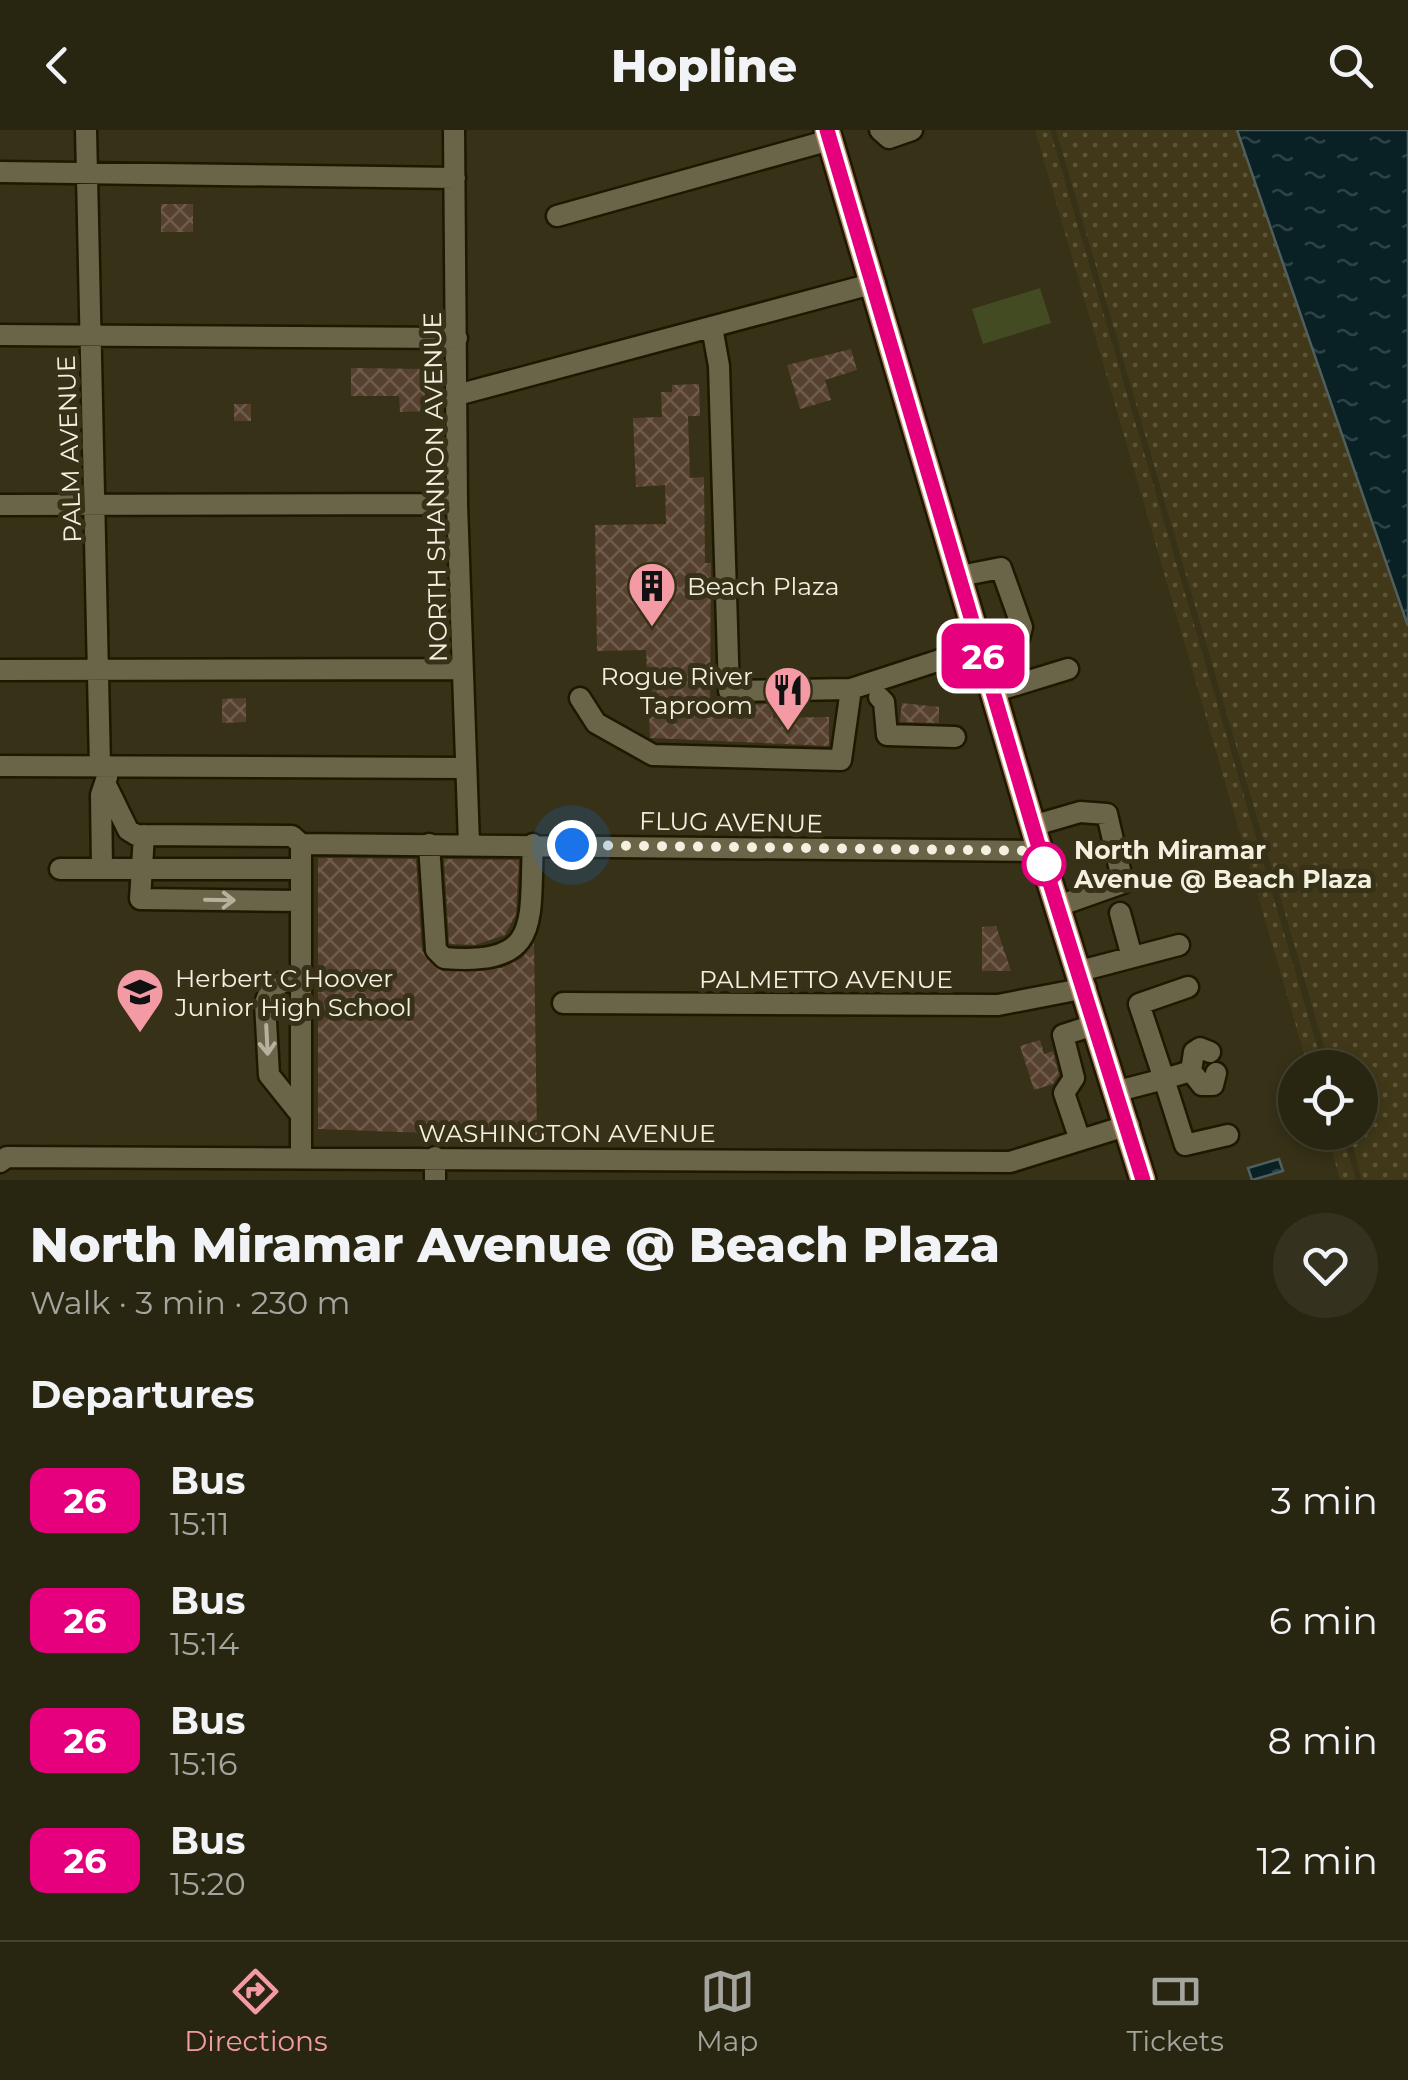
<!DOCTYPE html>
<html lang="en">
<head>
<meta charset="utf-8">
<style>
  body { margin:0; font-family:Montserrat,sans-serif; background:#34311f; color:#f1f3f6; height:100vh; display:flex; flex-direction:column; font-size:38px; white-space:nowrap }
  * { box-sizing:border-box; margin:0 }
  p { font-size:32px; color:#a5a59f }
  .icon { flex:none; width:55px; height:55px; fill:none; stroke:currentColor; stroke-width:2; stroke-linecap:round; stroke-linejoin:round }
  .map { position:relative; height:1050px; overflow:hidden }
  .side { display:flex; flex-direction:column; background:#282511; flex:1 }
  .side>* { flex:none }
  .badge { padding:0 20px; border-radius:15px; font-size:35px; line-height:65px }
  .fabs { position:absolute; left:1278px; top:920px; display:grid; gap:20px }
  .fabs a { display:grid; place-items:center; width:100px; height:100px; border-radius:50%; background:#282511; box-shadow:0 5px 15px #0003,0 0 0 2px #444231; font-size:50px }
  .you { position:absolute; width:50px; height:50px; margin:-25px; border:8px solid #fff; border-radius:50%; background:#1a73e8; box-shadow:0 0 0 15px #1a73e833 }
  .map>.badge { position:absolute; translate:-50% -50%; box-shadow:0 0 0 5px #fff }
  h2 { padding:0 30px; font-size:38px; line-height:90px }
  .round { display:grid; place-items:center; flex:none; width:105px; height:105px; border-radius:52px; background:#34311f }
  .overview { display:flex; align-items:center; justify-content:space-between; height:170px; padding:0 30px }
  h1 { font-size:48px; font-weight:800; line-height:75px }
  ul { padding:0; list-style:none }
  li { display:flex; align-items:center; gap:30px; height:120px; padding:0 30px }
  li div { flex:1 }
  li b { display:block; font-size:38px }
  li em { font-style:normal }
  li .badge { min-width:110px; font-weight:700; text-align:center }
  header { display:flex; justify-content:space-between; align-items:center; height:130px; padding:0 30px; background:#282511; font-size:45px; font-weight:800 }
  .menu { display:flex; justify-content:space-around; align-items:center; height:140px; border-top:2px solid #444231; background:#282511; font-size:28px; color:#a5a59f }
  .menu a { display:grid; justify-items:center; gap:5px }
  .menu .active { color:#f49aa5 }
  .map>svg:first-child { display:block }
</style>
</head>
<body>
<header><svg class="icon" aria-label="back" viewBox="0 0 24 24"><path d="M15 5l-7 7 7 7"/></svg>Hopline<svg class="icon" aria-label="search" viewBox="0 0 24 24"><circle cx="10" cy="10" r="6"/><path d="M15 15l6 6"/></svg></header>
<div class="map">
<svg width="1408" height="1050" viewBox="0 0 1408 1050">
  <defs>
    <pattern id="sand-dots" width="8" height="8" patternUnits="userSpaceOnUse" patternTransform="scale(2.5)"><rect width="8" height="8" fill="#403818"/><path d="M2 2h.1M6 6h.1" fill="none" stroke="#5c5539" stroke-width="1.8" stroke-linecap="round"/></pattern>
    <pattern id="water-ripples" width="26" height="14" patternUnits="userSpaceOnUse" patternTransform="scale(2.5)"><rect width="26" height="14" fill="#092125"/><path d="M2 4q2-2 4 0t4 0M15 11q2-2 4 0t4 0" fill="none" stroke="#2d4244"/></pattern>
    <pattern id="building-cross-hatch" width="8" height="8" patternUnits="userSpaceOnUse" patternTransform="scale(2.5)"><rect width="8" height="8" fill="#56402e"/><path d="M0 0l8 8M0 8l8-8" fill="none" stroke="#6f5c4c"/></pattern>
  </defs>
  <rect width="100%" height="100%" fill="#363117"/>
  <!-- sand -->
  <path fill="url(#sand-dots)" d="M 1035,0 L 1050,0 L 1323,937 L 1308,937 Z
    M 1056,0 L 1237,0 L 1408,496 L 1408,1050 L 1362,1050 L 1349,1003 L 1360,1002 L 1360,938 L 1330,937 Z
    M 1327,1003 L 1342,1003 L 1356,1050 L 1340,1050 Z"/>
  <!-- pitch -->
  <path fill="#434b22" d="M 1040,158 L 1051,193 L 983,214 L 972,179 Z"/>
  <!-- water -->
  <path fill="url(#water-ripples)" stroke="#4f5f5d" stroke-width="2.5" d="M 1237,0 L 1408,0 L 1408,496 Z
    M 1279,1029 L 1283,1041 L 1252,1050 L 1248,1038 Z"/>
  <!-- building -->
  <path fill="url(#building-cross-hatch)" d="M 161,74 L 193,74 L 193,102 L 161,102 Z
    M 851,219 L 857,240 L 825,250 L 831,270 L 800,279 L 787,235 Z
    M 351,238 L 423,239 L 426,281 L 400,282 L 399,266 L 351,266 Z
    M 699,254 L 700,286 L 688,286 L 690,348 L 704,347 L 705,433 L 711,433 L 710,575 L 774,574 L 773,588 L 829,587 L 829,616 L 650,608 L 646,520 L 597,521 L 595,395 L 666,394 L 665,355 L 636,357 L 633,288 L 662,287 L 661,262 L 672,262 L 672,255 Z
    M 234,274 L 251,274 L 251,291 L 234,291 Z
    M 246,568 L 246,592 L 222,593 L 222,569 Z
    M 902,573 L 939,577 L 939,593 L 900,592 Z
    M 318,728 L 416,729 L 422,821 L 442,841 L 502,838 L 522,828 L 534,813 L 537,1007 L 318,999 Z
    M 444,729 L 519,730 L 516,784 L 505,805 L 475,815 L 449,814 Z
    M 996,796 L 1011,841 L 982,841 L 982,797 Z
    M 1040,910 L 1044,924 L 1053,921 L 1059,945 L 1053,954 L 1034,960 L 1020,916 Z"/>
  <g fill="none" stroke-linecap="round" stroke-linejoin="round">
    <!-- minor casing -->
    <g stroke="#1e1801" stroke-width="25">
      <path id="minor" d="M 86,0 L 100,636
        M 454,0 L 457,374 L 469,714
        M 880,0 L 889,8 L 912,0
        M 0,42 L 455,48
        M 557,86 L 830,10
        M 712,197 L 719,236 L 729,561 L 851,559 L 980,517
        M 0,205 L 457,208
        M 457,265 L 875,153
        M 0,375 L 457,374
        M 960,446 L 1001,438 L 1022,497 L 1019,508 L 982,520
        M 0,540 L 462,539
        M 993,562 L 1068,539
        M 879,567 L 884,572 L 887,605 L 955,607
        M 580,568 L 596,593 L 653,625 L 841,630 L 851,559
        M 0,636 L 466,638
        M 107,657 L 128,700 L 136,705 L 292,706 L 301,714
        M 1032,696 L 1080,682 L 1107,684 L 1123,753 L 1058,776
        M 144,705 L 140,769 L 301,771
        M 301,714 L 1040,721
        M 429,714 L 436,820 L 444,828 C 543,836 529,792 533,714
        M 102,738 L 101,665 L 107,647
        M 60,739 L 301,739
        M 1120,783 L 1132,827
        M 1080,841 L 1179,815
        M 563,873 L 998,875 L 1086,858
        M 1191,941 L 1194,922 L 1200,918 L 1210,922
        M 1216,943 L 1213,955 L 1202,955 L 1191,941 L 1164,949 L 1185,1015 L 1228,1005
        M 1118,961 L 1164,949 L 1139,874 L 1188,857
        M 301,985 L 269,945 L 265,873 L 271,858 L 301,844
        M 1080,1010 L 1064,963 L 1074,948 L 1063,905 L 1097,894
        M 301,1026 L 301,714
        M 435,1027 L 435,1050
        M 0,1032 L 7,1027 L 1010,1032 L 1129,995"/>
    </g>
    <!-- major casing -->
    <g stroke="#1e1801" stroke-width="30">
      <path id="major" d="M 827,0 L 1040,721 L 1143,1050"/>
    </g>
    <!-- minor -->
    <use href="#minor" stroke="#6a6448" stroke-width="20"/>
    <!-- major -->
    <use href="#major" stroke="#ba8a6a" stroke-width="25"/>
  </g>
  <!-- one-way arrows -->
  <defs><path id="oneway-shaft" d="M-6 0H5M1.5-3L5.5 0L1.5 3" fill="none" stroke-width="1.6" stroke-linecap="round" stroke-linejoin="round" transform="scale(2.5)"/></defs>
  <g stroke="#b5b19c">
    <use href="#oneway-shaft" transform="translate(220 770) rotate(1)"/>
    <use href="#oneway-shaft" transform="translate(267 910) rotate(87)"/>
  </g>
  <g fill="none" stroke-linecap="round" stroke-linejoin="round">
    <!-- line casing -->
    <g stroke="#fff" stroke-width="22">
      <path id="line" d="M 827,0 L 1040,721 L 1143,1050"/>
    </g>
    <!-- line -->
    <use href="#line" stroke="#e6007e" stroke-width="15"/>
    <!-- walk -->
    <path stroke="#f3f0e0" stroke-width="10" stroke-dasharray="0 18" d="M 572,715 L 1040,721 L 1044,734"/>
  </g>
  <!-- icons -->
  <defs>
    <g id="building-pin" transform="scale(2.5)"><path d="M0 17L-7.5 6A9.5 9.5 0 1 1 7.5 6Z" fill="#f49aa5" stroke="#363117"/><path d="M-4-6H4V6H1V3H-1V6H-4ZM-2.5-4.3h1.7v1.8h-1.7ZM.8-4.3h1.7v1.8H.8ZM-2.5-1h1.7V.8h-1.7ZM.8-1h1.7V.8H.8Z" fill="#111"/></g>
    <g id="restaurant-pin" transform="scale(2.5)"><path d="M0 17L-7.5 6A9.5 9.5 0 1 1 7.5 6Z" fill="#f49aa5" stroke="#363117"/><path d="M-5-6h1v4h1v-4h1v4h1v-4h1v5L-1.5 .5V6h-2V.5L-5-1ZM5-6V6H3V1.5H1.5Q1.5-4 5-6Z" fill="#111"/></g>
    <g id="school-pin" transform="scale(2.5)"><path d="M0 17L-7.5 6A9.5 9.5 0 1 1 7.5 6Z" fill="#f49aa5" stroke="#363117"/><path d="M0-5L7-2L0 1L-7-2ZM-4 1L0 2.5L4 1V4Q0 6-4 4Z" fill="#111"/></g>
  </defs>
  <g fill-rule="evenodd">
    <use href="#building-pin" x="652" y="456"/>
    <use href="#restaurant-pin" x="788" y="560"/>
    <use href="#school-pin" x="140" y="862"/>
  </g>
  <!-- markers -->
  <circle fill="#fff" stroke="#e6007e" stroke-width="5" cx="1044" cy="734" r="20"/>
  <g text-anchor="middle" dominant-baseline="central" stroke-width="10" stroke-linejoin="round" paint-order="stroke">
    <!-- street labels -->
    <g font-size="25" fill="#f3f0e0" stroke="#363117">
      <text transform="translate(69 319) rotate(-92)">PALM AVENUE</text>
      <text transform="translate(435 357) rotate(-91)">NORTH SHANNON AVENUE</text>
      <text transform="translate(731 692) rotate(1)">FLUG AVENUE</text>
      <text x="826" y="849">PALMETTO AVENUE</text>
      <text x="567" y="1003">WASHINGTON AVENUE</text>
    </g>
    <!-- poi labels -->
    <g font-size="25" fill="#f3f0e0" stroke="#363117" text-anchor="start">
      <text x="687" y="456">Beach Plaza</text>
      <text x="753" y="546" text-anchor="end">Rogue River<tspan x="753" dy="29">Taproom</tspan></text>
      <text x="175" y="848">Herbert C Hoover<tspan x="175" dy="29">Junior High School</tspan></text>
    </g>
    <!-- stop labels -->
    <g font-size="25" font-weight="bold" fill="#f3f0e0" stroke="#363117" text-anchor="start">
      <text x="1074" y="720">North Miramar<tspan x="1074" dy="29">Avenue @ Beach Plaza</tspan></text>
    </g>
  </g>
</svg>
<div class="fabs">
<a><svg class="icon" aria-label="locate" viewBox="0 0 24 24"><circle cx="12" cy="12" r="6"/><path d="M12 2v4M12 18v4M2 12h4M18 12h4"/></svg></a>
</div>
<div class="you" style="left:572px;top:715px"></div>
<b class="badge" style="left:983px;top:526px;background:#e6007e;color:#fff">26</b>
</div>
<section class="side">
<div class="overview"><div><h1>North Miramar Avenue @ Beach Plaza</h1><p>Walk · 3 min · 230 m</p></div><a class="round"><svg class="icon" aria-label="heart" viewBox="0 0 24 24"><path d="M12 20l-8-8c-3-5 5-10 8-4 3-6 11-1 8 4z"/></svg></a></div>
<h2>Departures</h2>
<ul>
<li><span class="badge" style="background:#e6007e;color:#fff">26</span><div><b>Bus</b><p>15:11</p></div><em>3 min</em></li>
<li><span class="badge" style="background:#e6007e;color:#fff">26</span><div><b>Bus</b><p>15:14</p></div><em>6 min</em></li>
<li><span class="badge" style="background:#e6007e;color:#fff">26</span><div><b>Bus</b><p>15:16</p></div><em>8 min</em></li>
<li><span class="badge" style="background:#e6007e;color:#fff">26</span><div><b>Bus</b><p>15:20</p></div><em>12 min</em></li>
</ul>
</section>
<nav class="menu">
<a class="active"><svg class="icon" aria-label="directions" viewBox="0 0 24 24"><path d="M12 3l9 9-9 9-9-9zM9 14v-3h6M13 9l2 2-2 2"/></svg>Directions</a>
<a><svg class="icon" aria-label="map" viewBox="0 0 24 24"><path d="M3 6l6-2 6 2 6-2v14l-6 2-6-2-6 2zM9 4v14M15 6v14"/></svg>Map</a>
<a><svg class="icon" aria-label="tickets" viewBox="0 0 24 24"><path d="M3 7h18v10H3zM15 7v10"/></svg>Tickets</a>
</nav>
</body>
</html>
